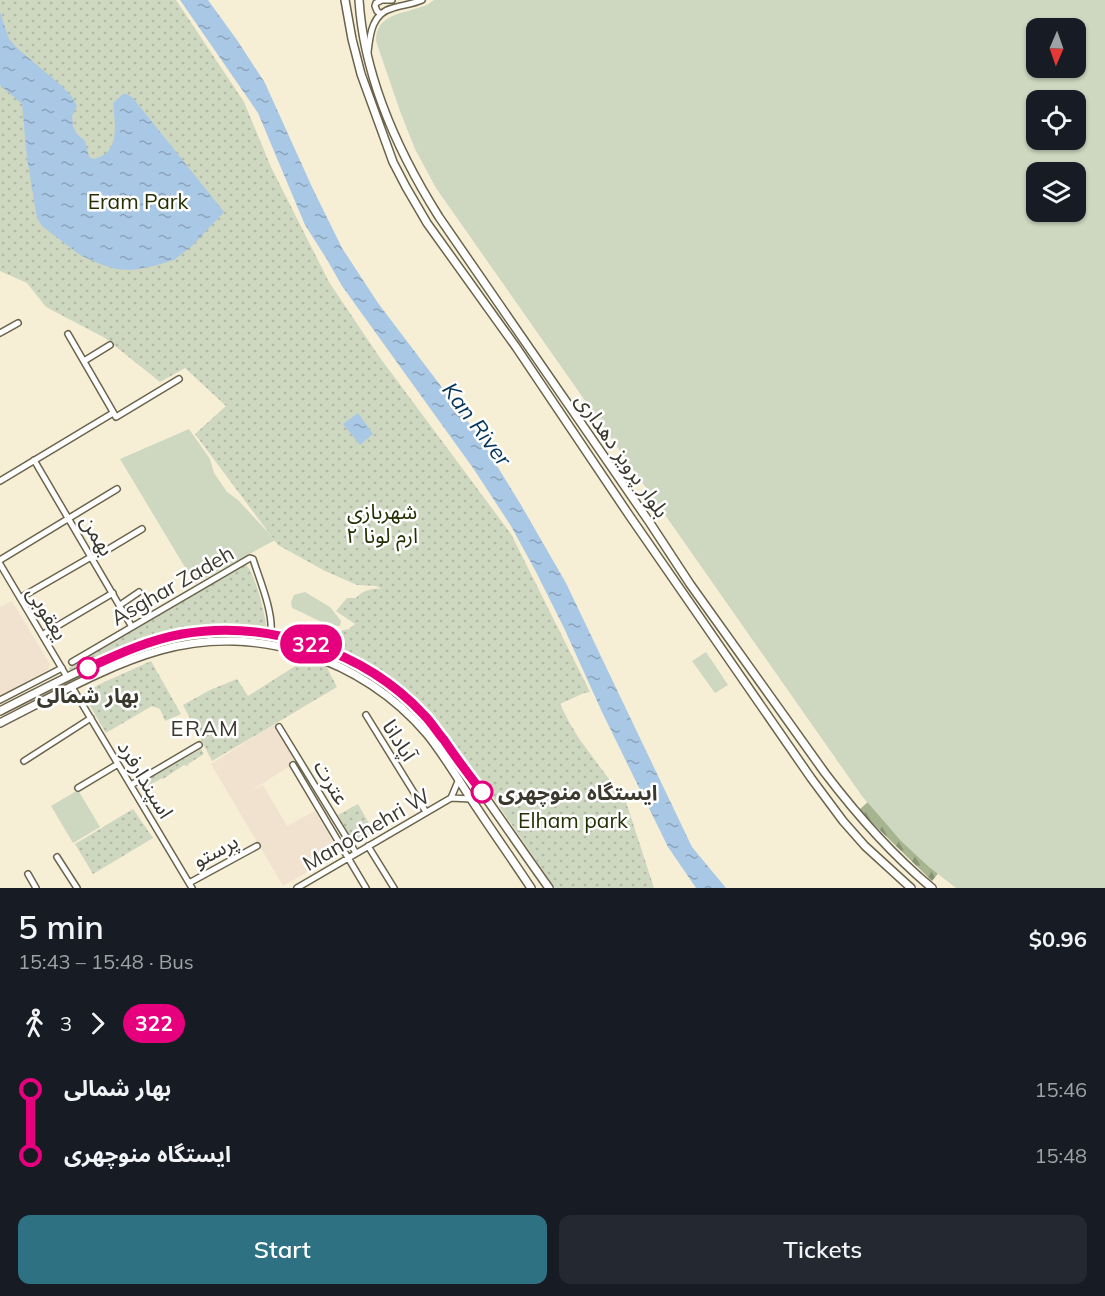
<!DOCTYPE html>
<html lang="en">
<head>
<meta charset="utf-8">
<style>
  body { margin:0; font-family:Mulish,"Noto Sans Arabic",sans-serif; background:#242831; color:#f1f3f6; height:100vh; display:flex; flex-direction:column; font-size:22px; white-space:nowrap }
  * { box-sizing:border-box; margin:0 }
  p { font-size:20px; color:#9ea1a6 }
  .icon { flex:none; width:33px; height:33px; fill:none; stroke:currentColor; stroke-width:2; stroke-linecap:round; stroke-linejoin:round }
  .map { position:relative; height:888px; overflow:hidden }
  .details { display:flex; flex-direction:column; background:#171b24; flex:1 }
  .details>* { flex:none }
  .badge { padding:0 12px; border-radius:20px; font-size:21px; line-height:39px }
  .needle { width:39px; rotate:182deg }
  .tools { position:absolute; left:1026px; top:18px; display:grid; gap:12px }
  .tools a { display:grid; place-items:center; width:60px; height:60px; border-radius:12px; background:#171b24; box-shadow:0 2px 4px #0004; font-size:30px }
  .map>.badge { position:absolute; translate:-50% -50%; box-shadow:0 0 0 3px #fff }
  .legs { display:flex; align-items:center; gap:9px; height:66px; padding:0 18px; font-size:20px }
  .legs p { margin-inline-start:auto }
  .head { display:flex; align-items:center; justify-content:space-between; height:102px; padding:0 18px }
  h1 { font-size:33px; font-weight:600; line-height:45px }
  .action { display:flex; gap:12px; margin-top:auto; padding:12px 18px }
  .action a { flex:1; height:69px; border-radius:12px; background:#2e7183; color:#fff; font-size:24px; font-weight:600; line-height:69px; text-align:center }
  .action a+a { background:#242831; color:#f1f3f6 }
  ul { padding:0 18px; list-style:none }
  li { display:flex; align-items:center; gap:21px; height:66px; font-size:22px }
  li i { display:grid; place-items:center; width:9px; height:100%; margin:0 8px; background:currentColor }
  li i::after { content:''; width:15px; height:15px; margin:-8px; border:4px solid; border-radius:50%; background:#171b24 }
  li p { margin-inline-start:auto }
  li:first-child i { background:linear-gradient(#0000 50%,currentColor 0) }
  li:last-child i { background:linear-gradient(currentColor 50%,#0000 0) }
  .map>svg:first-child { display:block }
</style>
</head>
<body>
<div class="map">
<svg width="1105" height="888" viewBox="0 0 1105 888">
  <defs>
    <pattern id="forest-firs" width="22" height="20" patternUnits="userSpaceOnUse" patternTransform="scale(1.5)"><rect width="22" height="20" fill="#a6b48f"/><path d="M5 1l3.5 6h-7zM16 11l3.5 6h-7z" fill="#889375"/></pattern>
    <pattern id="park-dots" width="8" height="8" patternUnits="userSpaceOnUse" patternTransform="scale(1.5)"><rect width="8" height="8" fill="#ced7c0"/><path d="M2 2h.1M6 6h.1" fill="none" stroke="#b2b9a5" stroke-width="1.8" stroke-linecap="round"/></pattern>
    <pattern id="water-ripples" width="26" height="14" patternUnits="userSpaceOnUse" patternTransform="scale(1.5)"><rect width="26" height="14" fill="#a9c8e5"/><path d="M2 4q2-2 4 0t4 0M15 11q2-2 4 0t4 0" fill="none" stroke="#8ba3ba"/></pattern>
  </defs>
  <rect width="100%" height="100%" fill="#f6efd5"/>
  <!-- education -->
  <path fill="#f1e2cf" d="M 12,601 L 50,664 L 48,670 L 0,695 L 0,607 Z
    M 274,724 L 296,762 L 251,791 L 263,785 L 287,826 L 315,811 L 338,851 L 337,855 L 283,886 L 211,764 Z"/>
  <!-- forest -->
  <path fill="url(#forest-firs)" d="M 881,790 L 974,829 L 932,881 L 859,810 Z"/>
  <!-- park -->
  <path fill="url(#park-dots)" d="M 0,0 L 176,0 L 244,102 L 271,167 L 329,282 L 378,355 L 511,534 L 590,692 L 584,693 L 560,704 L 569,722 L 580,740 L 626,802 L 654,888 L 555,888 L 490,793 L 432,713 L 400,687 L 367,664 L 323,643 L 343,630 L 349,629 L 355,624 L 336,611 L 347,598 L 356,598 C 362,591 373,587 382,589 L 376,586 L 357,585 L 325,571 L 278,545 L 195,434 L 226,406 L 185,368 L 160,382 L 105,338 L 46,307 L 27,283 L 0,271 Z
    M 245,564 C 255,571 265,615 267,629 C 250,628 233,626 216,626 C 164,628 118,651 71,671 L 69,668 Z
    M 308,658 L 325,664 L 337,687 L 212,761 L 183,705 L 210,690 L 237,679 L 248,696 Z
    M 151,661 L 181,714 L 165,721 L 160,709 L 152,706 L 106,733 L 83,694 L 100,684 Z
    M 201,749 L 204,754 L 188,764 L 188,766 L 184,765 L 163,779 L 162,778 L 141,790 L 139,786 L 140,784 Z
    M 358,804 L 375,834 L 355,845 L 338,815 Z
    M 133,809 L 153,838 L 93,874 L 75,844 Z"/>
  <!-- pitch -->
  <path fill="#ced7c0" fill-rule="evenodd" d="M 434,0 L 1105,0 L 1105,888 L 956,888 L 929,867 L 901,841 L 862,796 L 436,188 L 415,149 L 400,111 L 376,41 C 376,14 402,14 421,7 C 426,6 430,3 434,0 ZM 1036,28 L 1076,28 L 1076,68 L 1036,68 ZM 1036,100 L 1076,100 L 1076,140 L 1036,140 ZM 1036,172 L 1076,172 L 1076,212 L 1036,212 Z
    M 189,429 L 210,459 L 214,473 L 227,492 L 238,500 L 275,540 L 195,584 L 120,459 Z
    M 305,592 L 330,607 L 341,621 L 340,626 C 324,626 307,614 292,608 L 291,602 L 294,595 Z
    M 706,652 L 728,685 L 715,693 L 692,661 Z
    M 78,790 L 100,827 L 73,843 L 51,806 Z"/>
  <!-- water -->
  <path fill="url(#water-ripples)" d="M 180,0 L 208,0 L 237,40 L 265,83 L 312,187 L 342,248 L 378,303 L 478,435 L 521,505 L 566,583 L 692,847 L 726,888 L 696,888 L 668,847 L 602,712 L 564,628 L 536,572 L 511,526 L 473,468 L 342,286 L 326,258 L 305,225 L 258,113 Z
    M 0,12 L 9,39 L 18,49 L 62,86 L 72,97 L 77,106 L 72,116 L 73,126 L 77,134 L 85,141 L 89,157 L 93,159 C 121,154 115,123 113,103 L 123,94 L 127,94 L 133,98 L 224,212 L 193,245 L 174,260 L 154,266 L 132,270 L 116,269 L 100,264 L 80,255 L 42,226 L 37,218 L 27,158 L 22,104 L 0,85 Z
    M 358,413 L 373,434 L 360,445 L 343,424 Z"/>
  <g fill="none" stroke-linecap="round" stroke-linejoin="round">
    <!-- minor casing -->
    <g stroke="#6b644d" stroke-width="8">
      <path id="minor" d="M 382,0 L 392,0
        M 381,14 L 377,11 L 375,6 L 376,3 L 382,0
        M 368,52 C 370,34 372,13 393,8 C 403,5 413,4 422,0
        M 0,333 L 18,323
        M 68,334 L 116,417 L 179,379
        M 84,361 L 110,345
        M 34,460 L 132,627
        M 0,481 L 113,413
        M 92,559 L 142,529
        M 0,560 L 117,489
        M 0,564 L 67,677
        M 20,598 L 91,557
        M 120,605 L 139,592
        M 42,635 L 113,593
        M 72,662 L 250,558 L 253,559 C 260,581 273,611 271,633
        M 72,687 L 192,888
        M 0,700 L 62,668
        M 366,715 L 426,812
        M 279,727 L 356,853
        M 24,761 L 91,718
        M 293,765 L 366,888
        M 131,785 L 199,745
        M 78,788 L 118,764
        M 451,798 L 459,779
        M 451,798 L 471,799
        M 368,846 L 394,888
        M 57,857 L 77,888
        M 28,874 L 36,888
        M 189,883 L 257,846
        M 297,888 L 451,798"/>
    </g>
    <!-- major casing -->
    <g stroke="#6b644d" stroke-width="10">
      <path id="major" d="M 345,0 L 352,39 L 361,74 L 393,162 L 406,187 L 427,223 L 516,347 L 629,515 L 811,778 L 843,821 L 865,846 L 911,888
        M 359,0 C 364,78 398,152 439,217 L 650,523 L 690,584 L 825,773 C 857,815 890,853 932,888
        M 0,711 C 86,668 174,615 274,634 C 293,638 312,645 330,652 C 366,667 398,687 424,715 C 436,728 446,744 457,758 C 489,801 518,845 549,888
        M 0,723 C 50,698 107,665 161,650 C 256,623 363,658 427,734 C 444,755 458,779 473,802 C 492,831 512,859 531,888"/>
    </g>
    <!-- minor -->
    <use href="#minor" stroke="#fff" stroke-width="5"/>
    <!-- major -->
    <use href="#major" stroke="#fff" stroke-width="7"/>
  </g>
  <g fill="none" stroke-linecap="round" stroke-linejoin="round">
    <!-- line-1 casing -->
    <g stroke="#fff" stroke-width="14">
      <path id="line-1" d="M 88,668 C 118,654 149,640 182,634 C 268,619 365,651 424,715 C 432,723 437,732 444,740 C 456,758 469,775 482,792"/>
    </g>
    <!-- line-1 -->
    <use href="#line-1" stroke="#e6007e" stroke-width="9"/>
  </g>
  <!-- markers -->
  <g fill="#fff" stroke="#e6007e" stroke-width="3">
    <circle cx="88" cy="668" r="10"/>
    <circle cx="482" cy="792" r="10"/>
  </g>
  <g text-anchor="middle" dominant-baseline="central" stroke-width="5" stroke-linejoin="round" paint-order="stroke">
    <!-- park labels -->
    <g font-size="21" fill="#243003" stroke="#fff">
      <text x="138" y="201">Eram Park</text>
      <text x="382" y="511">شهربازی<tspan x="382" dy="24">ارم لونا ۲</tspan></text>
      <text x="573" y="820">Elham park</text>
    </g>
    <!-- street labels -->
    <g font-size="21" fill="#3b382e" stroke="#fff">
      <text transform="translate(623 455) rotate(55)">بلوار پرویز دهداری</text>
      <text transform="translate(98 535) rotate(59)">بهمن</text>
      <text transform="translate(172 585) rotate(-30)">Asghar Zadeh</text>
      <text transform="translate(48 613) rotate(59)">یعقوبی</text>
      <text transform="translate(400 740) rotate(58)">آپادانا</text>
      <text transform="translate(146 779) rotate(59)">اسپندارفرد</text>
      <text transform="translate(332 782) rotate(59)">عترت</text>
      <text transform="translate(366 829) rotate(-30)">Manochehri W</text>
      <text transform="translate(215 850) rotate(-28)">پرستو</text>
    </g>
    <!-- stop labels -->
    <g font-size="21" font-weight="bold" fill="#3b382e" stroke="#fff">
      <text x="88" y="695">بهار شمالی</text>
      <text x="498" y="792" text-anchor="start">ایستگاه منوچهری</text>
    </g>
    <!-- water labels -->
    <g font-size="22" font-style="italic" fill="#02345a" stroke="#fff">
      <text transform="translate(477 424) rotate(53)">Kan River</text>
    </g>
    <!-- neighbourhood labels -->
    <g font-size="22" letter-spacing="1.5" fill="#3b382e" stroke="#fff">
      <text x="205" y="728">ERAM</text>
    </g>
  </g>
</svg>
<div class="tools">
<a><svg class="needle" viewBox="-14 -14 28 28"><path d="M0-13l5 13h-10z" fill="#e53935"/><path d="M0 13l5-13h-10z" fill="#9ea1a6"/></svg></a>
<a><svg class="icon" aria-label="locate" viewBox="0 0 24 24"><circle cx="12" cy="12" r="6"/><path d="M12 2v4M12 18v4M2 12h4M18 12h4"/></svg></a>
<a><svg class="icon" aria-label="layers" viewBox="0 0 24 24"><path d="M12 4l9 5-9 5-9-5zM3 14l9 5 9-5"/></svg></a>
</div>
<b class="badge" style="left:311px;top:644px;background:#e6007e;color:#fff">322</b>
</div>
<section class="details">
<div class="head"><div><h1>5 min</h1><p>15:43 – 15:48 · Bus</p></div><b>$0.96</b></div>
<div class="legs"><svg class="icon" aria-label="walk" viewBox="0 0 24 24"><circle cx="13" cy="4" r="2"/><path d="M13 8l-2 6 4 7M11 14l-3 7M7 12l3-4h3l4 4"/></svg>3<svg class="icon" aria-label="forward" viewBox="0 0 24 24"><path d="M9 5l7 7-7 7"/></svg><b class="badge" style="background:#e6007e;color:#fff">322</b></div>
<ul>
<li><i style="color:#e6007e"></i><b>بهار شمالی</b><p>15:46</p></li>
<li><i style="color:#e6007e"></i><b>ایستگاه منوچهری</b><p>15:48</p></li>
</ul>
<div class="action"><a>Start</a><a>Tickets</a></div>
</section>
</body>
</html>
